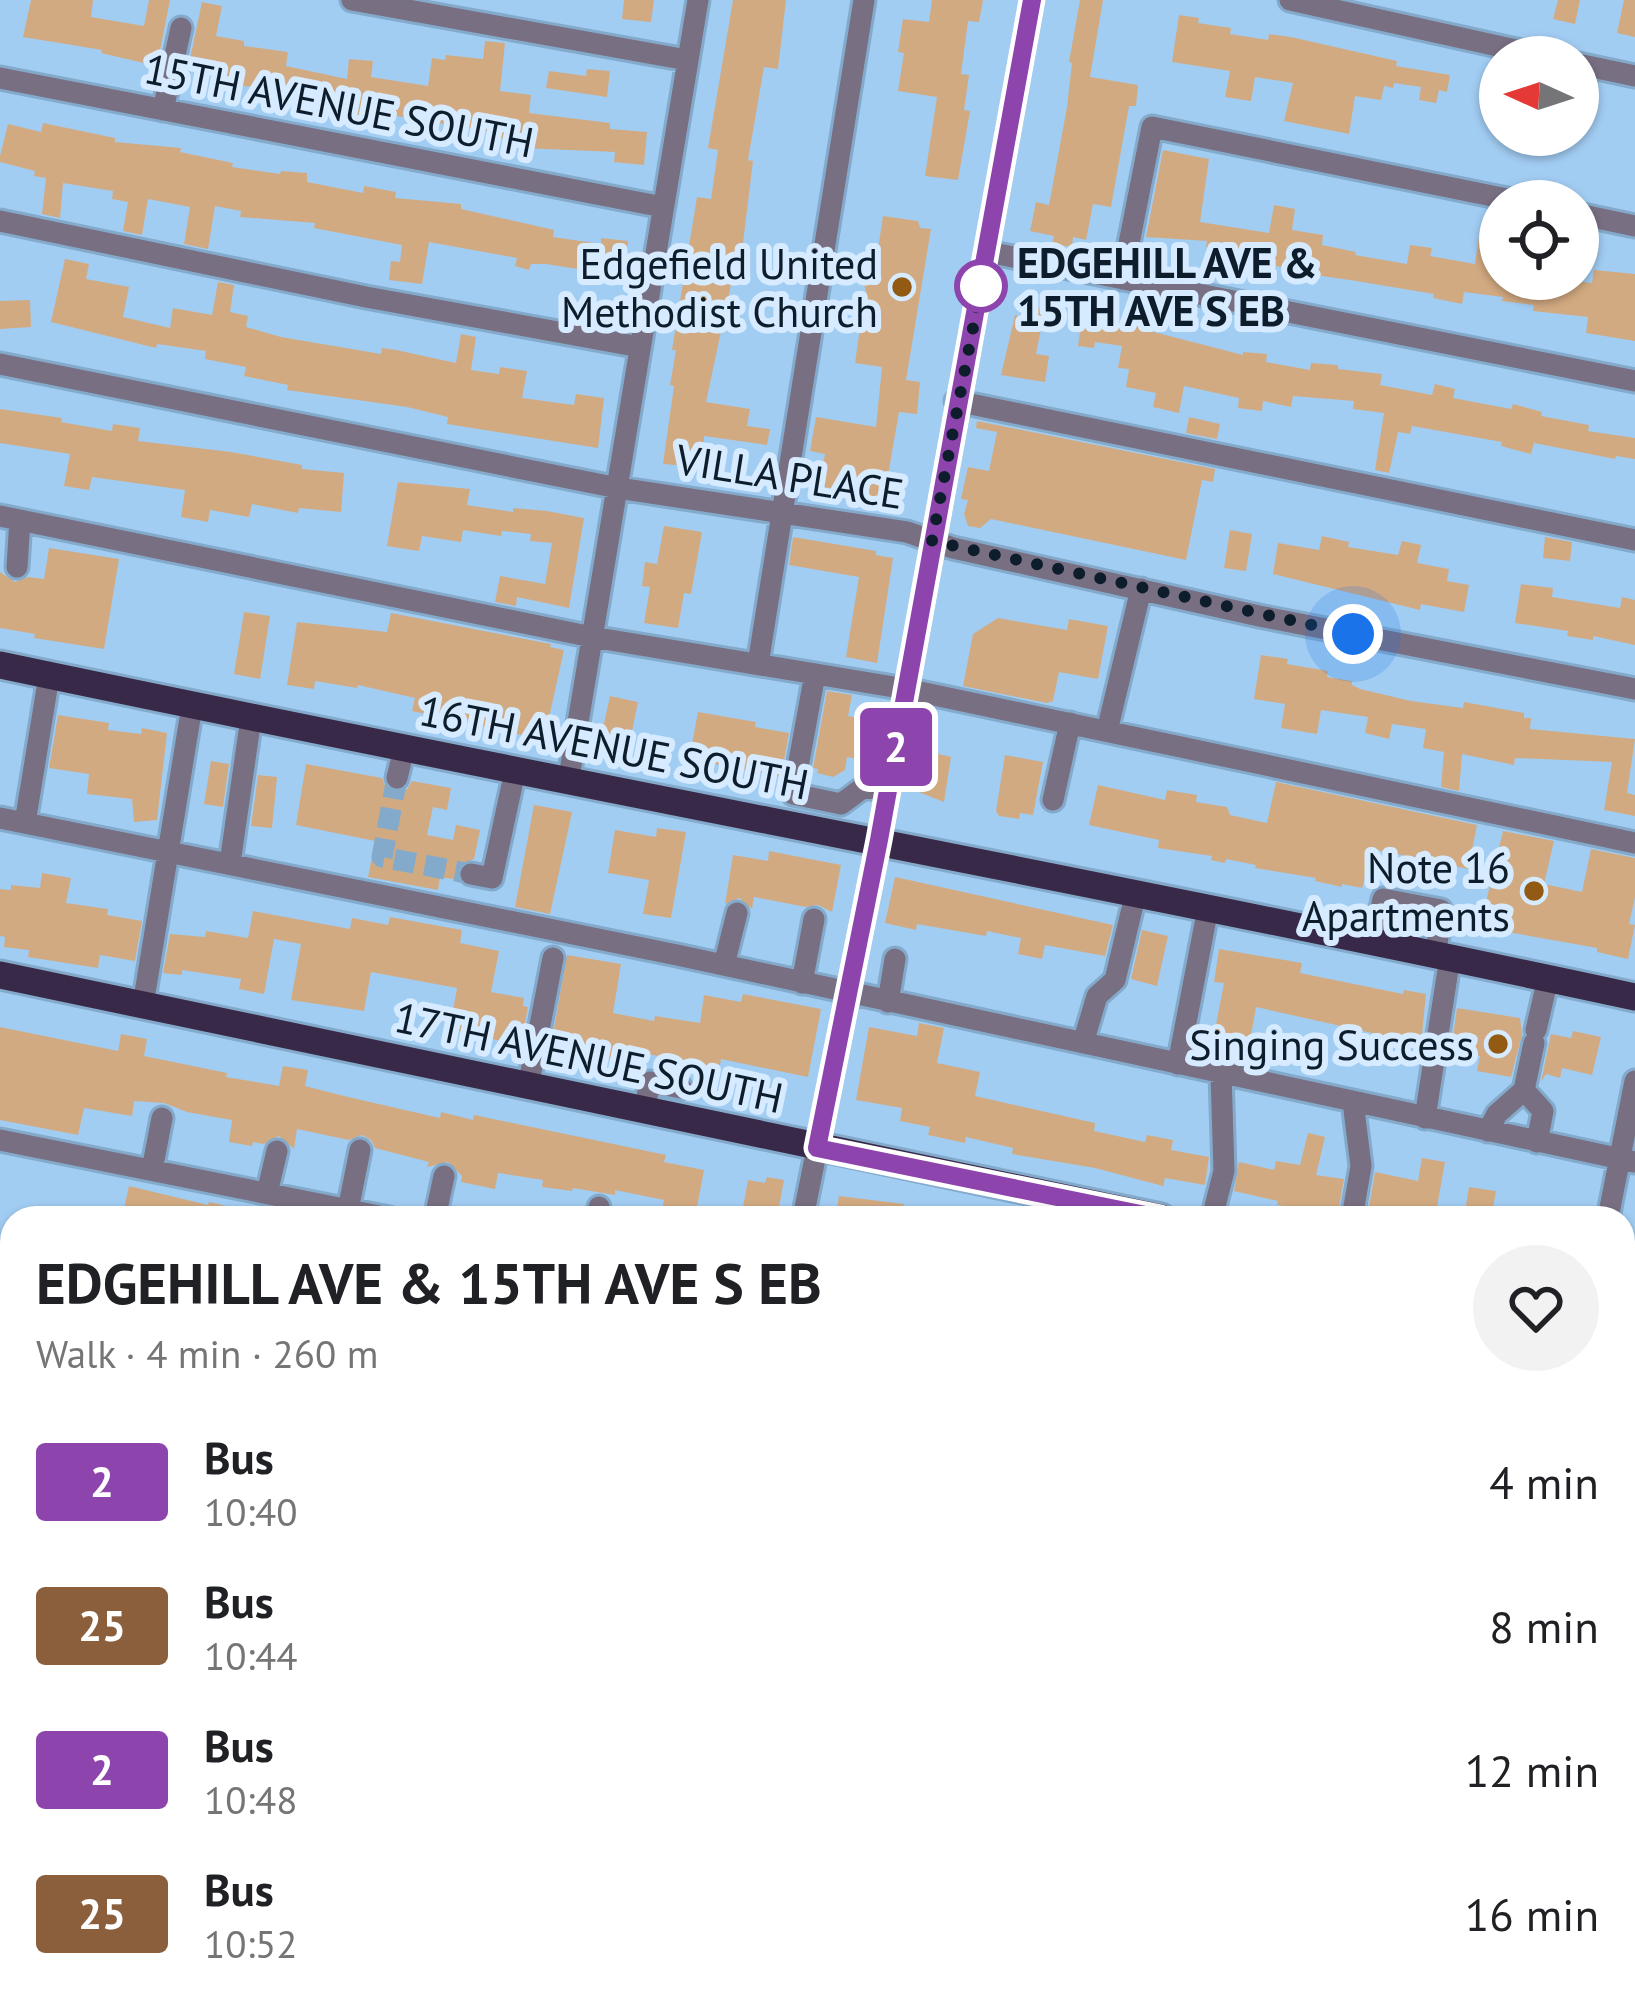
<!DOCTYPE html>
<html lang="en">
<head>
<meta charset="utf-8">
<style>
  body { margin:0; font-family:"PT Sans",sans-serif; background:#f2f2f2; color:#202124; height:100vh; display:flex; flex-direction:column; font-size:45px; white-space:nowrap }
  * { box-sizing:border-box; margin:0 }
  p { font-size:39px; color:#757577 }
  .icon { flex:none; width:66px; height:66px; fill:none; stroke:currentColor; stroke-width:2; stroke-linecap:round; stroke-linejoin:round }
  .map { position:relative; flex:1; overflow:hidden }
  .panel { position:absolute; left:0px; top:1206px; width:1635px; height:807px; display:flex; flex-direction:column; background:#fff; border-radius:36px 36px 0 0; box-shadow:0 3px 9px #0004 }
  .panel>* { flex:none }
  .badge { padding:0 24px; border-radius:9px; font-size:42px; line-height:78px }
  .needle { width:78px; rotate:273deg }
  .controls { position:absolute; left:1479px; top:36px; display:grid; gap:24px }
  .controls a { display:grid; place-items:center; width:120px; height:120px; border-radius:50%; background:#fff; box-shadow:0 3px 9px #0004; font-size:60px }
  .you { position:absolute; width:60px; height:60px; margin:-30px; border:9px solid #fff; border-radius:50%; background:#1a73e8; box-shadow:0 0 0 18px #1a73e833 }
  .map>.badge { position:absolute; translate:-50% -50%; box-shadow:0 0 0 6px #fff }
  .round { display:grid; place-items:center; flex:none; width:126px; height:126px; border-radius:63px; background:#f2f2f2 }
  .summary { display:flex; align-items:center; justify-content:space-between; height:204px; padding:0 36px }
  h1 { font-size:57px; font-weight:600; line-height:90px }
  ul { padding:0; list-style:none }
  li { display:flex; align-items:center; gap:36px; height:144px; padding:0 36px }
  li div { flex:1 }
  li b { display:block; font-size:45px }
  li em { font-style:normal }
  li .badge { min-width:132px; font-weight:700; text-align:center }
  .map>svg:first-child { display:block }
</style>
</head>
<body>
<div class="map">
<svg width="1635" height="2012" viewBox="0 0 1635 2012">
  <rect width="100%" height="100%" fill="#a2cdf3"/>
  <!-- green -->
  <path fill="#a0b680" d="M 678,2001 L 955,2001 L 972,2012 L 676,2012 Z"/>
  <!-- building -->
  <path fill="#d2aa82" d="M 31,0 L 93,0 L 91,17 L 144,26 L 149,0 L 170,0 L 157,66 L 101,53 L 102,50 L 23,37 Z
    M 624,0 L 654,0 L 651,22 L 622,19 Z
    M 733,0 L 786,0 L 778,69 L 764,67 L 748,160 L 753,161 L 739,276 L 733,275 L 706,402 L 750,409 L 747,426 L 770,429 L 767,445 L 704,436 L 702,467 L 663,464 L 674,386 L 670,385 L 676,350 L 672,350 L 697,197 L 711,199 L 718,150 L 708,148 Z
    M 932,0 L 983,0 L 979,22 L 968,21 L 961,74 L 969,75 L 964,110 L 970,111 L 958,180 L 925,176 L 937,97 L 898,91 L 904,53 L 898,52 L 903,19 L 929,22 Z
    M 1080,0 L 1103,0 L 1090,77 L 1138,85 L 1136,106 L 1129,106 L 1111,207 L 1093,204 L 1086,240 L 1073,237 L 1072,247 L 1052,244 L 1054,236 L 1030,231 L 1036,202 L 1049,205 L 1067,107 L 1072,63 L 1069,62 Z
    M 1558,0 L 1580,0 L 1575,24 L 1553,19 Z
    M 1624,0 L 1635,0 L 1635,37 L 1617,33 Z
    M 202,2 L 222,6 L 216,36 L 244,41 L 244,46 L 288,52 L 286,66 L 347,79 L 349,59 L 373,61 L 371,77 L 428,86 L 432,58 L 445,60 L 446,55 L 483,59 L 485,41 L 505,43 L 500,91 L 531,95 L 529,113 L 610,123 L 610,129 L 647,132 L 644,165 L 614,162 L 615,152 L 523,148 L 508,145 L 509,140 L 497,138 L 498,133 L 367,111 L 367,116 L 343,114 L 344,103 L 301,92 L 216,83 L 218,73 L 188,68 Z
    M 1179,15 L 1199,18 L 1198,23 L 1231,28 L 1230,34 L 1268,40 L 1269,34 L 1291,37 L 1397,61 L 1396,66 L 1450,75 L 1447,92 L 1439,90 L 1436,103 L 1419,100 L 1421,87 L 1394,83 L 1393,88 L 1384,86 L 1381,100 L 1355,96 L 1349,134 L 1284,121 L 1293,83 L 1255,77 L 1251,101 L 1225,97 L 1230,71 L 1172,62 Z
    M 587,69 L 610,71 L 607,97 L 546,88 L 549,71 L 586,76 Z
    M 43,123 L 115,138 L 115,142 L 181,148 L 180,152 L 233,163 L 232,167 L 280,174 L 281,171 L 307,173 L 307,182 L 363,193 L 364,186 L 396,192 L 395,198 L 461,204 L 461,209 L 554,230 L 553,237 L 601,244 L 601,238 L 628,241 L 624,282 L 608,280 L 609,274 L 546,264 L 531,264 L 529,270 L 515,266 L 517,258 L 429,242 L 422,284 L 389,280 L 391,261 L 400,262 L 402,245 L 314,228 L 315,223 L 240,217 L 241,211 L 215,206 L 208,249 L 184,244 L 190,207 L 148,199 L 142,235 L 123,231 L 128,202 L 112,199 L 113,191 L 63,183 L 60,218 L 42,214 L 46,178 L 34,176 L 35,171 L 0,162 L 0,156 L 8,124 L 41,132 Z
    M 1163,150 L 1209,159 L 1200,222 L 1269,233 L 1274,205 L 1295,209 L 1292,230 L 1323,235 L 1322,245 L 1356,252 L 1355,255 L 1407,264 L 1410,245 L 1432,248 L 1430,256 L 1475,264 L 1479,237 L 1500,241 L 1500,279 L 1525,279 L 1524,283 L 1556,286 L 1556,279 L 1592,283 L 1594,270 L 1635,274 L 1635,341 L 1586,333 L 1588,317 L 1533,311 L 1534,305 L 1502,301 L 1503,297 L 1464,292 L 1462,304 L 1433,298 L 1434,294 L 1350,280 L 1307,274 L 1306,278 L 1292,276 L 1294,269 L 1264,264 L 1266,257 L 1206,247 L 1207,241 L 1146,237 Z
    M 883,216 L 918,221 L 920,228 L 931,229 L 906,380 L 920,382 L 917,414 L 899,412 L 888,475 L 896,476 L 892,500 L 819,486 L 825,454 L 810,451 L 816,417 L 876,427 L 882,367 L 855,363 L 861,321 L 875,323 L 859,267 L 876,262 Z
    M 65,259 L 89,264 L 86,279 L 129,287 L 123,317 L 170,328 L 173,308 L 212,315 L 218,282 L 234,285 L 230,312 L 248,316 L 246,327 L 281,337 L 381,354 L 382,348 L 396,350 L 456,363 L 461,334 L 476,337 L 471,370 L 499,374 L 500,367 L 527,371 L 522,398 L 574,405 L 576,394 L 604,398 L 598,448 L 447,424 L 448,417 L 407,407 L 287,390 L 288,385 L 244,376 L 246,367 L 205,359 L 206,351 L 157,344 L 156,348 L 51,322 Z
    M 30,300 L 31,327 L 0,329 L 0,301 Z
    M 1024,305 L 1045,309 L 1036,354 L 1049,356 L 1045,382 L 1001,375 L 1015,315 L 1022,317 Z
    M 1082,317 L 1146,326 L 1146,330 L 1243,355 L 1243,352 L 1267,354 L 1266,362 L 1310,370 L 1311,363 L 1338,365 L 1338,369 L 1382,374 L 1380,385 L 1432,395 L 1435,384 L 1455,389 L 1453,398 L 1511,409 L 1513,404 L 1542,412 L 1541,416 L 1589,425 L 1588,431 L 1635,438 L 1635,459 L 1616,456 L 1615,459 L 1534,443 L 1531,454 L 1501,446 L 1502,442 L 1412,426 L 1410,434 L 1398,432 L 1389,473 L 1375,470 L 1384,413 L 1353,409 L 1354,401 L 1293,396 L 1291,407 L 1263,401 L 1262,411 L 1238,408 L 1239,398 L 1184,386 L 1179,413 L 1153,407 L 1156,393 L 1126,387 L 1129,369 L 1118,368 L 1122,346 L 1095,342 L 1094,348 L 1078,346 Z
    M 0,409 L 62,418 L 61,422 L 112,431 L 113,424 L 140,428 L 138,441 L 231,452 L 302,465 L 302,469 L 344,473 L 341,512 L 299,508 L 298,513 L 252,504 L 249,517 L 210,510 L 208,522 L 181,517 L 185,490 L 92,477 L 89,490 L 64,486 L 70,454 L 0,443 Z
    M 1189,417 L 1220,424 L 1217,439 L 1186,433 Z
    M 977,421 L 1215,469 L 1213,482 L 1202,480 L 1186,560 L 991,519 L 980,528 L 968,526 L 964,514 L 968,500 L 961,499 L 968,467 L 989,471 L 997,432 L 976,428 Z
    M 398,482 L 470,489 L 467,505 L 513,512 L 513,508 L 547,511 L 584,518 L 569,608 L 517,597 L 516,606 L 495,602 L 500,576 L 545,584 L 552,543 L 530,541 L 531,534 L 502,531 L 501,536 L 463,530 L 461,542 L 422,536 L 419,551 L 387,546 Z
    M 664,526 L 702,532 L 691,594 L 684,593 L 678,628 L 644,623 L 650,587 L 642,586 L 645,562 L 657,564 Z
    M 1230,530 L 1252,534 L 1246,571 L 1224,568 Z
    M 1322,536 L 1349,542 L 1348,547 L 1398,555 L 1402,541 L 1421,545 L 1417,563 L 1449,569 L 1447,581 L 1469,585 L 1464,612 L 1421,604 L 1420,610 L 1273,574 L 1278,543 L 1319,550 Z
    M 793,537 L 876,551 L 876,555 L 893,558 L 877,663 L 846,657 L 859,577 L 789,565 Z
    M 1545,537 L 1572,542 L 1570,561 L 1543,558 Z
    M 49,548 L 119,559 L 104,649 L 34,638 L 35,634 L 0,628 L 0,572 L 15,582 L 28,577 L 44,579 Z
    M 1521,584 L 1553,588 L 1552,597 L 1620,608 L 1622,597 L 1635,600 L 1635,645 L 1593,636 L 1593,640 L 1567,636 L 1568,631 L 1515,623 Z
    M 244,612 L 270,616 L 260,679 L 234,674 Z
    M 391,613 L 551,644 L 550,647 L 564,650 L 544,740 L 412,711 L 415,698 L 358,685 L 357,688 L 315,681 L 314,689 L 287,685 L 297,622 L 387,632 Z
    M 998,618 L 1067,630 L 1069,619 L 1108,626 L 1098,679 L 1059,672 L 1053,701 L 1047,703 L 963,686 L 973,634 Z
    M 1261,655 L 1288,659 L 1287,664 L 1328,671 L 1327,677 L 1352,681 L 1352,685 L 1360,689 L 1411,701 L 1463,708 L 1464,702 L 1524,713 L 1524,718 L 1531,718 L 1530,729 L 1635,739 L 1627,793 L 1635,795 L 1635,816 L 1604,810 L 1612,762 L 1515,758 L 1514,765 L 1462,754 L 1459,791 L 1441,787 L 1444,752 L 1423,748 L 1426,729 L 1392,724 L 1389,739 L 1365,733 L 1368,717 L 1321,710 L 1317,734 L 1281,728 L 1285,704 L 1254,699 Z
    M 827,691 L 852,695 L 848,716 L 875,721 L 867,761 L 847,757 L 845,770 L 833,777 L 817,773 L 818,769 L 813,768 Z
    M 610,696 L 638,702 L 630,741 L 622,739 L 621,747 L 600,742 Z
    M 698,712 L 756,722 L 755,727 L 789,733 L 781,777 L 715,764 L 716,760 L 690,755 Z
    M 58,715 L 109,723 L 108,730 L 141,734 L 142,728 L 167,733 L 157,820 L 134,822 L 132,799 L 87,794 L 89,774 L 49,768 Z
    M 934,753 L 951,757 L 944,802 L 916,791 L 922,760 L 932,762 Z
    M 1005,755 L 1043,762 L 1033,815 L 1020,813 L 1019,819 L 999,816 L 996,811 Z
    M 211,761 L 229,764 L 223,807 L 204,804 Z
    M 306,764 L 382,778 L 386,788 L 395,793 L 407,789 L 412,781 L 451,788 L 447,810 L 433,807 L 427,835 L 453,840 L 456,825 L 480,830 L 474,859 L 459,865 L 458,880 L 440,877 L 438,890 L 368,877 L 375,841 L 296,825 Z
    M 258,775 L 277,777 L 272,828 L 251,826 Z
    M 1276,782 L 1477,825 L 1468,869 L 1373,849 L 1362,888 L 1342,884 L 1342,887 L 1315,881 L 1316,878 L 1255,868 L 1256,865 L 1226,859 L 1225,863 L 1211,860 L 1212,856 L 1158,848 L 1159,840 L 1089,825 L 1098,785 L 1165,800 L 1167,790 L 1197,795 L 1196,802 L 1227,807 L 1230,815 L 1267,823 Z
    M 534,805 L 572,812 L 550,914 L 515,907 Z
    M 657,828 L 686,832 L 671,918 L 643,914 L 649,880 L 608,873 L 615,830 L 656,837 Z
    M 1503,831 L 1554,841 L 1544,884 L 1582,892 L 1591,849 L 1635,858 L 1635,897 L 1629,924 L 1635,925 L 1628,959 L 1597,952 L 1597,948 L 1480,927 Z
    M 769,851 L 841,865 L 832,912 L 818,905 L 806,907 L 754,897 L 752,909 L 739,898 L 725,904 L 733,855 L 768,861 Z
    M 42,873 L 71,878 L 66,903 L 108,909 L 107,915 L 142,921 L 135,961 L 100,955 L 98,968 L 28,957 L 29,950 L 4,947 L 5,937 L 0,936 L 0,889 L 11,890 L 11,885 L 40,888 Z
    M 895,877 L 1113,925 L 1105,956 L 1045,945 L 1042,959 L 1018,954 L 1021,938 L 987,931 L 986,936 L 917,924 L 916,930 L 885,923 Z
    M 253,911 L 350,929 L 352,918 L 388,925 L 390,917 L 462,930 L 460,943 L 499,951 L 491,992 L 524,998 L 523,1006 L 528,1007 L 521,1046 L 459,1031 L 461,1024 L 451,1022 L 457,988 L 371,972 L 364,1011 L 291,1000 L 301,944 L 274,939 L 264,994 L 239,989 L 241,979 L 182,970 L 182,975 L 163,973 L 170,934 L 205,937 L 206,931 L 248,938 Z
    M 1142,930 L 1168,936 L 1157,986 L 1131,979 Z
    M 1219,949 L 1302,963 L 1300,973 L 1403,994 L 1404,990 L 1426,994 L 1421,1044 L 1256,1007 L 1247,1058 L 1211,1051 L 1224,983 L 1214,982 Z
    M 567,955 L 621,964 L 613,1013 L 654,1021 L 655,1016 L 700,1023 L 704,995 L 741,1002 L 743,994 L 821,1009 L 808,1077 L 721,1059 L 718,1078 L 695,1074 L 697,1062 L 646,1054 L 643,1065 L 605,1058 L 602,1071 L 548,1062 Z
    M 1457,1008 L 1520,1018 L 1522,1035 L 1511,1077 L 1477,1071 L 1480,1056 L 1451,1049 Z
    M 919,1023 L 944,1028 L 937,1063 L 980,1072 L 975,1096 L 1095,1123 L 1094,1131 L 1145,1142 L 1147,1135 L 1173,1140 L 1171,1150 L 1209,1157 L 1205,1185 L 1165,1178 L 1163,1186 L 1095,1168 L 1012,1154 L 1013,1148 L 966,1137 L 965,1143 L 928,1135 L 930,1127 L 900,1121 L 902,1108 L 856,1100 L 869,1027 L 917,1036 Z
    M 0,1027 L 118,1051 L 121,1034 L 147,1039 L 144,1056 L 227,1073 L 226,1077 L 279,1086 L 283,1066 L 308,1070 L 305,1086 L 348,1097 L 440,1118 L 441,1112 L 473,1120 L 474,1115 L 666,1155 L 664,1162 L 704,1170 L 695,1218 L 660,1218 L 664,1200 L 615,1190 L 615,1195 L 573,1188 L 572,1191 L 542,1187 L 543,1180 L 498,1173 L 495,1189 L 461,1182 L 462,1176 L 448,1162 L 427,1167 L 429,1162 L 375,1148 L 371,1140 L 362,1135 L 349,1140 L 297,1129 L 294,1149 L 279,1136 L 264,1144 L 253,1142 L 252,1146 L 229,1142 L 232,1120 L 187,1112 L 164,1103 L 134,1101 L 132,1116 L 84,1108 L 78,1135 L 0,1120 Z
    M 1573,1031 L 1601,1037 L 1592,1075 L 1562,1068 L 1560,1078 L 1546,1074 L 1541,1082 L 1551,1034 L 1571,1038 Z
    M 1308,1133 L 1325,1137 L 1316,1175 L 1344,1179 L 1338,1213 L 1277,1205 L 1278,1201 L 1234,1191 L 1239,1162 L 1274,1170 L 1276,1161 L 1300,1165 Z
    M 1422,1158 L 1445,1162 L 1435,1218 L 1367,1218 L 1375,1172 L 1418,1181 Z
    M 767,1177 L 784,1180 L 777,1218 L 741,1218 L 748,1180 L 765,1183 Z
    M 129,1186 L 208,1205 L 209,1202 L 254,1212 L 253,1218 L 122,1218 Z
    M 1469,1187 L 1496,1191 L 1491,1218 L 1464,1218 Z
    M 839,1196 L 904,1204 L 901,1218 L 835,1218 Z"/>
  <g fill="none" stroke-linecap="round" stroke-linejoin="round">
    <!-- minor-tunnel -->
    <path stroke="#84aacb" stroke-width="21" stroke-dasharray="21 10" stroke-linecap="butt" d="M 397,778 L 382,857 L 471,874"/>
    <!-- minor casing -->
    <g stroke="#84aacb" stroke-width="27">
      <path id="minor" d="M 352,0 L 687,60
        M 1290,0 L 1548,57
        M 1578,64 L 1635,76
        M 0,78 L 663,207
        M 163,110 L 181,28
        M 1578,214 L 1635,226
        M 0,221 L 366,297 L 640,347
        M 988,252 L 1635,381
        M 1122,279 L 1152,127 L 1517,201
        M 0,364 L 618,488 L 907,532 L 953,548 L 1259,616 L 1635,689
        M 956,401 L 1635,540
        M 0,516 L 592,637 L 906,689 L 1635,843
        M 17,567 L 20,520
        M 758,664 L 864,0
        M 815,674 L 793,794 L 841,804 L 864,787 L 888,791
        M 1107,731 L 1141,589
        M 397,778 L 404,749
        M 568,783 L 698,0
        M 1053,800 L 1070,723
        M 0,818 L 677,955 L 1635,1162
        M 25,823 L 49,676
        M 230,863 L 251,718
        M 471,874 L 492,878 L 515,771
        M 1374,942 L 1383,899 L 1441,910 L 1436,954
        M 724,965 L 737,913
        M 802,983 L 814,919
        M 888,1002 L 895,959
        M 143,1005 L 192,706
        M 1536,1030 L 1548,978
        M 1083,1043 L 1097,996 L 1115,980 L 1136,892
        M 1534,1043 L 1524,1090 L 1543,1111 L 1537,1142
        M 1178,1064 L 1208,908
        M 528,1087 L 553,958
        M 644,1111 L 650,1082 L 681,1088
        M 1425,1118 L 1450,957
        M 1488,1131 L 1497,1114 L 1524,1090
        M 0,1140 L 389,1218
        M 152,1170 L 162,1118
        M 267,1193 L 277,1151
        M 348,1210 L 360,1150
        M 435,1218 L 444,1176
        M 597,1218 L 599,1207
        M 803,1218 L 879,840 L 1032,0
        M 1212,1218 L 1224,1171 L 1221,1074
        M 1352,1218 L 1361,1166 L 1353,1102
        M 1608,1218 L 1635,1081
        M 0,1357 L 12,1302
        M 1623,1634 L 1635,1637
        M 1623,1684 L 1635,1686
        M 0,1786 L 12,1788
        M 978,2001 L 987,2012
        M 51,2012 L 53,2001
        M 660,2012 L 662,2001"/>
    </g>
    <!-- major casing -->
    <g stroke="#84aacb" stroke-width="33">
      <path id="major" d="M 0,665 C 544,780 1091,880 1635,997
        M 0,975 L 1161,1218
        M 1623,1311 L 1635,1314"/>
    </g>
    <!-- minor -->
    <use href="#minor" stroke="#786f83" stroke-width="21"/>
    <!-- major -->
    <use href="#major" stroke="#392949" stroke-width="27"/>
  </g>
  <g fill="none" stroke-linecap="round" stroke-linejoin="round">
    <!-- line casing -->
    <g stroke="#fff" stroke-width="27">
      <path id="line" d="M 1032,0 L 879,840 L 817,1148 L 1160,1218"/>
    </g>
    <!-- line -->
    <use href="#line" stroke="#8e44ad" stroke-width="18"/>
    <!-- walk -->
    <path stroke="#0d1d2b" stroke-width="12" stroke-dasharray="0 21.6" d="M 981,286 L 932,541 L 1353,634"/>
  </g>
  <!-- markers -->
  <circle fill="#fff" stroke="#8e44ad" stroke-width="6" cx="981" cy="286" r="24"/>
  <g fill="#925a13" stroke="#d6ebff" stroke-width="4.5">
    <circle cx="902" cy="287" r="12"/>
    <circle cx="1534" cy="891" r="12"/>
    <circle cx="1498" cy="1044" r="12"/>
  </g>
  <g text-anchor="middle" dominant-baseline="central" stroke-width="12" stroke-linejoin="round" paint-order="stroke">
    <!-- street labels -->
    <g font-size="42" fill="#0d1d2b" stroke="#d6ebff">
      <text transform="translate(339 105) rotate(11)">15TH AVENUE SOUTH</text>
      <text transform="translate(790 476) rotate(9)">VILLA PLACE</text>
      <text transform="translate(614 747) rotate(11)">16TH AVENUE SOUTH</text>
      <text transform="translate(589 1057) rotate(12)">17TH AVENUE SOUTH</text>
    </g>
    <!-- stop labels -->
    <g font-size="42" font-weight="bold" fill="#0d1d2b" stroke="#d6ebff" text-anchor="start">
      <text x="1017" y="262">EDGEHILL AVE &amp;<tspan x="1017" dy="48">15TH AVE S EB</tspan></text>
    </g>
    <!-- poi labels -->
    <g font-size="42" fill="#0d1d2b" stroke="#d6ebff" text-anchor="end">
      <text x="878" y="263">Edgefield United<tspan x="878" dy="48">Methodist Church</tspan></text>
      <text x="1510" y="867">Note 16<tspan x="1510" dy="48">Apartments</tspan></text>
      <text x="1474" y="1044">Singing Success</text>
    </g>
  </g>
</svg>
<div class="controls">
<a><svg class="needle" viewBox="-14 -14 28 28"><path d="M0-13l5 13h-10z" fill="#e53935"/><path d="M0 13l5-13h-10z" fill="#757577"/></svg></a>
<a><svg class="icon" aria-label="locate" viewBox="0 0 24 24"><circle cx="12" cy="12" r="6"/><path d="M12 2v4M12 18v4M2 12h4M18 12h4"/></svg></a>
</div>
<div class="you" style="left:1353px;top:634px"></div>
<b class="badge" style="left:896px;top:747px;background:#8e44ad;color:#fff">2</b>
<section class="panel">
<div class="summary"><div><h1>EDGEHILL AVE &amp; 15TH AVE S EB</h1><p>Walk · 4 min · 260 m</p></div><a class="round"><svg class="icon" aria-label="heart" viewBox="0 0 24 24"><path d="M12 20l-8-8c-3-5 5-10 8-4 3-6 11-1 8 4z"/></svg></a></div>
<ul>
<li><span class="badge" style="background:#8e44ad;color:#fff">2</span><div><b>Bus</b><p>10:40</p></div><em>4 min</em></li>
<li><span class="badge" style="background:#8b5e3c;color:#fff">25</span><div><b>Bus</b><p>10:44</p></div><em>8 min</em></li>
<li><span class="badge" style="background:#8e44ad;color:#fff">2</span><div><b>Bus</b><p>10:48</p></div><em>12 min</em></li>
<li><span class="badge" style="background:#8b5e3c;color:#fff">25</span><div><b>Bus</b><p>10:52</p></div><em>16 min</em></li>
</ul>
</section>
</div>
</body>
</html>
